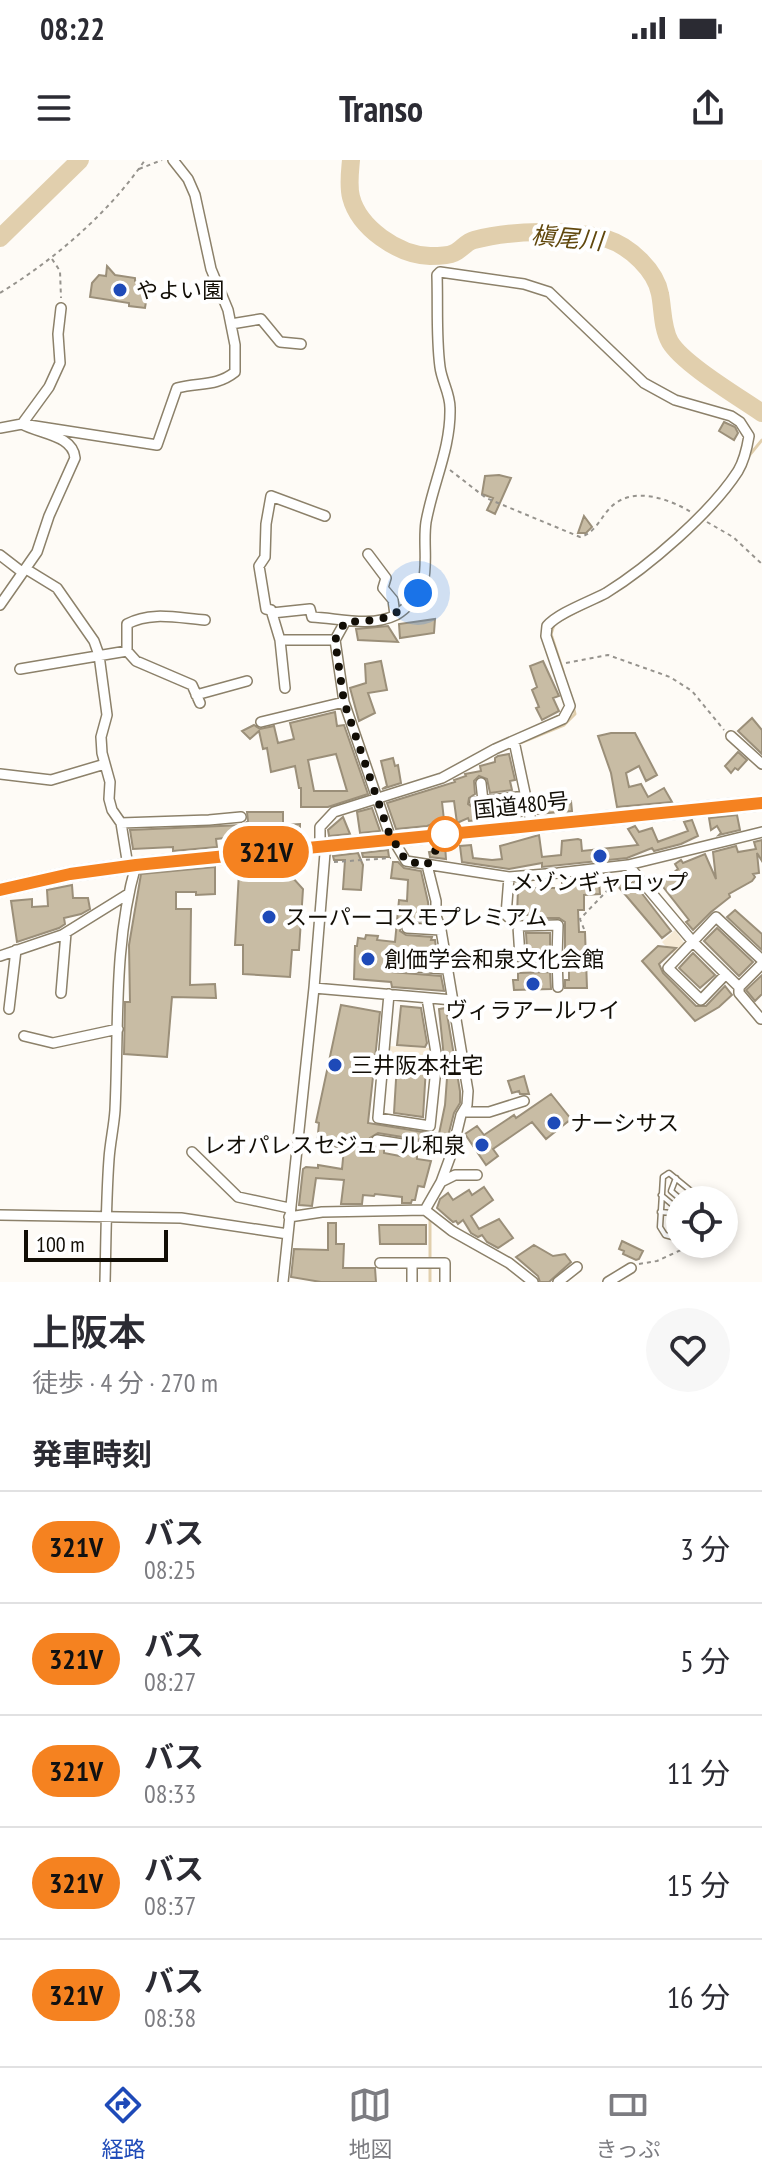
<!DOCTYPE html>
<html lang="ja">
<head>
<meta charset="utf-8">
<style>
  body { margin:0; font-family:"PT Sans Narrow","Noto Sans JP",sans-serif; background:#f7f7f7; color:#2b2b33; height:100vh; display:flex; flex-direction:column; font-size:30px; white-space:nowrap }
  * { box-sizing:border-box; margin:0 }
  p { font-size:26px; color:#7c7c81 }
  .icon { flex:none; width:44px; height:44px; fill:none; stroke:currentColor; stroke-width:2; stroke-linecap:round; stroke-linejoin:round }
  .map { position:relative; height:1122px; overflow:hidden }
  .panel { display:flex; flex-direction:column; background:#fff; flex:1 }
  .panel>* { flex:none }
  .badge { padding:0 16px; border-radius:26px; font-size:28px; line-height:52px }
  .tools { position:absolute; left:666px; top:1026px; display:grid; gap:16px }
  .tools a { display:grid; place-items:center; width:72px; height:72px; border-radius:50%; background:#fff; box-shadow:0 4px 12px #0003; font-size:40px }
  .scale { position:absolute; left:24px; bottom:20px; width:144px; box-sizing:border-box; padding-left:8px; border:4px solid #120e06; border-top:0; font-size:22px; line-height:28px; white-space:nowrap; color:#120e06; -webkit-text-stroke:6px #fff; paint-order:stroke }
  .you { position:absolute; width:40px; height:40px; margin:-20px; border:6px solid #fff; border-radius:50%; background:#1a73e8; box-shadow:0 0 0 12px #1a73e833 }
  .map>.badge { position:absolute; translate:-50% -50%; box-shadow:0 0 0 4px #fff }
  h2 { padding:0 32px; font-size:30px; line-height:72px }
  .round { display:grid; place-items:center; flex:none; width:84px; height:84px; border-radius:42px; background:#f7f7f7 }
  .head { display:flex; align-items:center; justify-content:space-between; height:136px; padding:0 32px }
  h1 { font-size:38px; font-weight:600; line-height:60px }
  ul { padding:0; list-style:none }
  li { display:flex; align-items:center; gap:24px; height:112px; padding:0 32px; border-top:2px solid #e1e1e2 }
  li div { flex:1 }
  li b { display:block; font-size:30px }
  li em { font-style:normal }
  li .badge { min-width:88px; font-weight:700; text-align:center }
  .status { display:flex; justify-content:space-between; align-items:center; height:56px; padding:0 40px; background:#fff; direction:ltr }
  .status svg { height:22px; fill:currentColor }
  header { display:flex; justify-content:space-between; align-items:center; height:104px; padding:0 32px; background:#fff; font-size:36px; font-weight:600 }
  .tab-bar { display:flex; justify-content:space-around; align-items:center; height:112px; border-top:2px solid #e1e1e2; background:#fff; font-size:22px; color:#7c7c81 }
  .tab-bar a { display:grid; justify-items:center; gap:4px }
  .tab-bar .selected { color:#1e4ab8 }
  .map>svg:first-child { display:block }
</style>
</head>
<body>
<div class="status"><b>08:22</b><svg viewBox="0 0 49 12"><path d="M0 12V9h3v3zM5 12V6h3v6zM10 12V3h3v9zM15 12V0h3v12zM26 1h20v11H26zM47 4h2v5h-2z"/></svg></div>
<header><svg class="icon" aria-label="menu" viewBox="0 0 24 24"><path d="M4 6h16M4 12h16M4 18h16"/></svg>Transo<svg class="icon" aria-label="share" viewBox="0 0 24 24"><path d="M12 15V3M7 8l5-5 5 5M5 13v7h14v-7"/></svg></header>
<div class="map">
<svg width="762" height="1122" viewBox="0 0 762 1122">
  <rect width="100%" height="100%" fill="#fefbf6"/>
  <!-- green -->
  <path fill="#f6ead5" d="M 675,770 L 685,784 L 674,795 L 662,782 Z
    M 387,886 L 432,888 L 433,905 L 387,901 Z"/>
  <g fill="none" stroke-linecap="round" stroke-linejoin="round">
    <!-- stream -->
    <path stroke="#e1cfad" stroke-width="3" d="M 748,297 L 762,280
      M 563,459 L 617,431
      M 554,465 L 551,474 L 563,511
      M 520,583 L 564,565 L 575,554 L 573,545
      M 430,1058 L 430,1122"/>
    <!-- river -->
    <path stroke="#e1cfad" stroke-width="18" d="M 351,0 C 350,12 348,25 351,37 C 359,68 398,95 430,96 C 437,96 448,96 454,93 C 461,90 466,82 474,80 C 511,70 570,69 607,79 C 630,86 656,111 660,134 C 663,149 662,168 670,182 C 683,204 739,237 762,253
      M 0,78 L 80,0"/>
  </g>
  <!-- building -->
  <path fill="#c8bca4" stroke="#9b8f79" stroke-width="2" fill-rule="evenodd" d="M 107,106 L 115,115 L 135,118 L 135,121 L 149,123 L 145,148 L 129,146 L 129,143 L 90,137 L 92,123 L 99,115 L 106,116 Z
    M 724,262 L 735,267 L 738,273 L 734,280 L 719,271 Z
    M 499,315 L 511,318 L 495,354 L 487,350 L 493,338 L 482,334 L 485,316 Z
    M 584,356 L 592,367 L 586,373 L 578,373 Z
    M 435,459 L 434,473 L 400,478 L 399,464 Z
    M 388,466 L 398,482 L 358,480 L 356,469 Z
    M 381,501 L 387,530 L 368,533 L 375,553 L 359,561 L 350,528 L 366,523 L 365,504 Z
    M 543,501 L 559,536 L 553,538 L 559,551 L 542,560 L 536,548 L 539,547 L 532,530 L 537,527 L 530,506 Z
    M 335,552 L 337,566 L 344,565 L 368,634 L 328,647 L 301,647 L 301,628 L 299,628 L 295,606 L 271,612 L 267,588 L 263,589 L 259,571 L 250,579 L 242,571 L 254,565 L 260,569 L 274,566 L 278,583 L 294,579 L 290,563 ZM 336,594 L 347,631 L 314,631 L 308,600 Z
    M 752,558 L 762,570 L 762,594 L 738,571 Z
    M 611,573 L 635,573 L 657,615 L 646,621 L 639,606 L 626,613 L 629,627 L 641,624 L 648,637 L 664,628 L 672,642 L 617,647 L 611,613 L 598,576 Z
    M 738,592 L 747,600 L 738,610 L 735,608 L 731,613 L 725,606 Z
    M 509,594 L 515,620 L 510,621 L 512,630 L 490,633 L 487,619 L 479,616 L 474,621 L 475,634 L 469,638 L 468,644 L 475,649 L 520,644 L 522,656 L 469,661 L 468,658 L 457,663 L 454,641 L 442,642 L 444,660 L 427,666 L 396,669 L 387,643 L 455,622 L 454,620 L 466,616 L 465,614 L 481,611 L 480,606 L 495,602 L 495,598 L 498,596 Z
    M 393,598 L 395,606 L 398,605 L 401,623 L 382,629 L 387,626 L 381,601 Z
    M 571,641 L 572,651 L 537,654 L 535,644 Z
    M 372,648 L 380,671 L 360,673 L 357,652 Z
    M 247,652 L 283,652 L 283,665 L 300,664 L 300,679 L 275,681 L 275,674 L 259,674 L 260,683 L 247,684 L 245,676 L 216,679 L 217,687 L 173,691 L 173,687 L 133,689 L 130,670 L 243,665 L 248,661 Z
    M 737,655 L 740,670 L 719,675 L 721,673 L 717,666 L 711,670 L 709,658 Z
    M 343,657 L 350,674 L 329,676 L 328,670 Z
    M 692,660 L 698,676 L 681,684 L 654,691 L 652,688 L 627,698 L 542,707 L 542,703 L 509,709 L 462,702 L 460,686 L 471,685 L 473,698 L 492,700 L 502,699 L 500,686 L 539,675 L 542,697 L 561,695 L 562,681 L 578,679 L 581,680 L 582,691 L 638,685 L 628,669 L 635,666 L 639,672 L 652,668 L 658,682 L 660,681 L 688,671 L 684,662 Z
    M 762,680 L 762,701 L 757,693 L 759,713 L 753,714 L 755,717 L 752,721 L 729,734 L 730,737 L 711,752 L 693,770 L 686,762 L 689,760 L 660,723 L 678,709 L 675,704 L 681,700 L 683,703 L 705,694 L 716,719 L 713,692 L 736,686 L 738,692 L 756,689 L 754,682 Z
    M 435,685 L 445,685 L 446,699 L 430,697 L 429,692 L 436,691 Z
    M 388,690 L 389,697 L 363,697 L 362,693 Z
    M 358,693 L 363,705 L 361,730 L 343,729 L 345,700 L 334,700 L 333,696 Z
    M 393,702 L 398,702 L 404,708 L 421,711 L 428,742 L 430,762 L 404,761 L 400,765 L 400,771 L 406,775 L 432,777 L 431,780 L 435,780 L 438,801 L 392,798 L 385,801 L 385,808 L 391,812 L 441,816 L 444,831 L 392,827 L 391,822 L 354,819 L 355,786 L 357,786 L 358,778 L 365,779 L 366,775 L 378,776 L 377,780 L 395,782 L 399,740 L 407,741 L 408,720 L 391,718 Z
    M 247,705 L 283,707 L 303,729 L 299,790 L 292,790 L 290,817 L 243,814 L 243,785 L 235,785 L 239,712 Z
    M 215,707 L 215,734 L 196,735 L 196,732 L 176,732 L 176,749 L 191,749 L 190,825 L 215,824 L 216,838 L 172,837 L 167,897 L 124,894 L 125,842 L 130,842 L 129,785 L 141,714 Z
    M 577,718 L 599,720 L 600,734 L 584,735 L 584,750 L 578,750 L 579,772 L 585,772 L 587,828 L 565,828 L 565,820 L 569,820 L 569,795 L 565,795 L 565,762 L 559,758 L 541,758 L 543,755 L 517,755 L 518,728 L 562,728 L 562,723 L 578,723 Z
    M 623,719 L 630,724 L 633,722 L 671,771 L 662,778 L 617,725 Z
    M 72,725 L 73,738 L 88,738 L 90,749 L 81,754 L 64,758 L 65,764 L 59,768 L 17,782 L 11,741 L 32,739 L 32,747 L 48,746 L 47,730 Z
    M 735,750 L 762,774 L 762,790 L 727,757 Z
    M 717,768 L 753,802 L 739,816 L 704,781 Z
    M 526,773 L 550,773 L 550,790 L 527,790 Z
    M 658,786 L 676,788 L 659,804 L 663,813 L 696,846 L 706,846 L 725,826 L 732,835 L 719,847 L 695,861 L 642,801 Z
    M 693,793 L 715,815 L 700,828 L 679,808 Z
    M 550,812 L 551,829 L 514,830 L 513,820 L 518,820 L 518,813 Z
    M 762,815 L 762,834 L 755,841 L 746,830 Z
    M 341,845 L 380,852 L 368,963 L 429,973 L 439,974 L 445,945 L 447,918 L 443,918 L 444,898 L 439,849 L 446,848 L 460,931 L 460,943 L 454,953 L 446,984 L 378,973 L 370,978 L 372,985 L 384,989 L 384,993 L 400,996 L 401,991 L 417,994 L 417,999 L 431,1001 L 424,1027 L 418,1026 L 415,1040 L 412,1040 L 411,1043 L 402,1043 L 402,1037 L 375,1034 L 374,1036 L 363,1035 L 362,1044 L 341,1044 L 344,1020 L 316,1018 L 312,1046 L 299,1045 L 303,1009 L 306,1007 L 318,1008 L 318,1005 L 342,1009 L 344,988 L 317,984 L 319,963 L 316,962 Z
    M 401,846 L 421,848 L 427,883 L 425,887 L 397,885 Z
    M 400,902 L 426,907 L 423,957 L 394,953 L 396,920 Z
    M 524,916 L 529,934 L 520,934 L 519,931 L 512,933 L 508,921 Z
    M 551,934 L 571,959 L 546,979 L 532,962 L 493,989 L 498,996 L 486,1005 L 465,974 L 477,966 L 484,975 L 514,955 L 516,958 Z
    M 484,1027 L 493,1040 L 471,1056 L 479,1069 L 499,1059 L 513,1078 L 498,1088 L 487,1082 L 482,1075 L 478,1077 L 471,1073 L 463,1060 L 458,1064 L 456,1061 L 453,1062 L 437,1048 L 440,1039 L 448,1033 L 453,1040 L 469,1030 L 472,1035 Z
    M 328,1063 L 336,1063 L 336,1084 L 344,1084 L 343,1108 L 375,1108 L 376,1122 L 321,1122 L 291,1117 L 294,1089 L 328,1090 Z
    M 379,1065 L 426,1065 L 426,1084 L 380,1084 Z
    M 622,1081 L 643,1091 L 639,1099 L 636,1100 L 623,1094 L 624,1091 L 619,1089 Z
    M 534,1085 L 553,1096 L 565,1094 L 571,1102 L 549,1122 L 540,1122 L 538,1116 L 516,1097 Z"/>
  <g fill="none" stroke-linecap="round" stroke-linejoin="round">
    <!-- service casing -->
    <g stroke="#8c816a" stroke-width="7">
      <path id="service" d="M 676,1018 L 671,1031 L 678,1037 L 690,1040
        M 661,1035 L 680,1051
        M 660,1052 L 672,1053 L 672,1069 L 680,1070
        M 680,1079 L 665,1075 L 660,1067 L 663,1017 L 669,1013 L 702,1040"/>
    </g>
    <!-- minor casing -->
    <g stroke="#8c816a" stroke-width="12">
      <path id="minor" d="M 231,164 L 261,159 L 280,182 L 301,184
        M 0,268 L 22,264 L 157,285 L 177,228 C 199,222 216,227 235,212 L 235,185 L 228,150 L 211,109 L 195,35 L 188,19 L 173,0
        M 368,394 L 386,418 L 383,428 L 393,440 L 395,455
        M 0,395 L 22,412
        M 26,409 L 57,428 L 94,481 L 99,495 L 107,555 L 101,577 L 102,593 L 110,622 L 109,639 L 112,650 L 121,663 L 128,706
        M 0,445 L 37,392 L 49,356 L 75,298 C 73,275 40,274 22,264 L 49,227 L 60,203 L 58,174 L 61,148
        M 272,453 L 310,449 L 312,457 C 338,458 370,468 396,455 C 406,449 420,435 423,423 C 428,403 423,382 426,362 C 433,323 451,288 450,248 C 450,233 442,222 440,207 C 436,177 438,146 437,115 L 440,112 L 524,124 L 549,132 L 644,223 L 675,240 L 731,256 L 740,262 L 749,276 C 747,288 744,301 738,311 C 711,353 648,407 606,433 C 589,442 558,453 547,466 L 546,476 L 570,546 L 563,559 L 495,589 L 442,618 L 334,652 L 320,667 L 320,681 L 325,693 L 314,828 L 283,1122
        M 345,462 L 335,480 L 344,542 L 389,673 L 406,701 L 509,717 L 558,713 L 628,705 L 762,672
        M 280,480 L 335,480
        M 127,491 L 127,464 C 151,451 178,458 205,460
        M 20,509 L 127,491 L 136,501 L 192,525 L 200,543
        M 285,528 L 280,480 L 271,450 L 266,449 L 259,406 L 265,397 L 266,364 L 271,336 L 325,356
        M 196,535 L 247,521
        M 261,562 L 344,542
        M 731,576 L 762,604
        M 514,581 L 532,666
        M 0,614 L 51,620 L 105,604
        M 481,623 L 483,641
        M 475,642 L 526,636
        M 121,663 L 209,660 L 241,657
        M 628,705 L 693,782 L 739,827 L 739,833 L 761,859
        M 509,717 L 506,755 L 518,766 L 520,797 L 557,798 L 558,765 L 518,766
        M 407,768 L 441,770
        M 0,796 L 62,775 L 128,734
        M 557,798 L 558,827
        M 392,805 L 446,809
        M 726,814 L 701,840 L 668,808 L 716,757 L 762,800
        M 739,827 L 762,804
        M 314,828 L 453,840
        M 61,833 L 66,773
        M 389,834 L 378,958 L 430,966 L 437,899 L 427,838
        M 9,849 L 16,790
        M 24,876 L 53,883 L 118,869
        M 463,952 L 489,952 L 524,941
        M 377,980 L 452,992
        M 192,992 L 238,1037 L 289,1048
        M 441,1022 L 455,1015 L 477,1015
        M 425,1050 L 441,1022 L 452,992 L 461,955 L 467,945 L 468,931 L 441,770 L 436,756 L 436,741 L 427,705
        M 0,1055 L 181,1058 L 288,1074
        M 289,1057 L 322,1052 L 425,1050 L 452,1071 L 509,1103 L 533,1122
        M 380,1103 L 445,1103 L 445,1122
        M 105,1122 C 106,1081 106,1040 109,999 C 110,983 114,966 115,950 C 119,868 113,785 136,705
        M 412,1122 L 412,1103
        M 558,1122 L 577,1107
        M 608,1122 L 631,1108"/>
    </g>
    <!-- trunk casing -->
    <g stroke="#8c816a" stroke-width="17">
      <path id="trunk" d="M 0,730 L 70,714 L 136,705 L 762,643"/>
    </g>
    <!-- path -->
    <path stroke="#96938d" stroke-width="2" stroke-dasharray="4 4" stroke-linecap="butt" d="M 139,9 L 162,0
      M 52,99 L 60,111 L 61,138
      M 0,133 C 55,99 108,54 145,0
      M 450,310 L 486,338 L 580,377 C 596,373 601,356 612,346 C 634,326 669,339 691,352
      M 707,362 L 733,377 L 762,404
      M 566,503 L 608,495 L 670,517 L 692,531 L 724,570
      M 334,702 L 391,698
      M 584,769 L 580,759 L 622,715
      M 639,1104 L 657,1101 L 694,1084"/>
    <!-- service -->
    <use href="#service" stroke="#fff" stroke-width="4"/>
    <!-- minor -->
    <use href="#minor" stroke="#fff" stroke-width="9"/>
    <!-- trunk -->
    <use href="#trunk" stroke="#fff" stroke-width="14"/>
  </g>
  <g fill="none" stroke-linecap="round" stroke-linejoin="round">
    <!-- line casing -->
    <g stroke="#fff" stroke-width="18">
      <path id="line" d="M 0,730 L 70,714 L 136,705 L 762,643"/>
    </g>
    <!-- line -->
    <use href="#line" stroke="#f58220" stroke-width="12"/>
    <!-- walk -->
    <path stroke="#120e06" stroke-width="8" stroke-dasharray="0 14.4" d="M 418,433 C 394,461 380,460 345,462 L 335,480 L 344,542 L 389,673 L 406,701 L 427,705 L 445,674"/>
  </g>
  <!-- markers -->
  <g fill="#1e4ab8" stroke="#fff" stroke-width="3">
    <circle cx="120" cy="130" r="8"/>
    <circle cx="600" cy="696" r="8"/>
    <circle cx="269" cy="757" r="8"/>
    <circle cx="368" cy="799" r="8"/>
    <circle cx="533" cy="824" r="8"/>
    <circle cx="335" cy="905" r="8"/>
    <circle cx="554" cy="963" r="8"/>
    <circle cx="482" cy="985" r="8"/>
  </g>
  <circle fill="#fff" stroke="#f58220" stroke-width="4" cx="445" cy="674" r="16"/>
  <g text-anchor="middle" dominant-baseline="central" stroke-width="8" stroke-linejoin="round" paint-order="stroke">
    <!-- poi labels -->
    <g font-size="22" fill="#120e06" stroke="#fff" text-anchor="start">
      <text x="136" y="130">やよい園</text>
      <text x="600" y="722" text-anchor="middle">メゾンギャロップ</text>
      <text x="285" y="757">スーパーコスモプレミアム</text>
      <text x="384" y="799">創価学会和泉文化会館</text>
      <text x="533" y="850" text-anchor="middle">ヴィラアールワイ</text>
      <text x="351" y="905">三井阪本社宅</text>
      <text x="570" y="963">ナーシサス</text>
      <text x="466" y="985" text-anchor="end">レオパレスセジュール和泉</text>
    </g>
    <!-- street labels -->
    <g font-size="22" fill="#120e06" stroke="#fff">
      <text transform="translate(521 645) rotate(-6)">国道480号</text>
    </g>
    <!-- water labels -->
    <g font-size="24" font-style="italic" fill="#61480d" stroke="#fff">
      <text transform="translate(567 78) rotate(5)">槇尾川</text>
    </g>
  </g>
</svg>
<div class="tools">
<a><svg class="icon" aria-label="locate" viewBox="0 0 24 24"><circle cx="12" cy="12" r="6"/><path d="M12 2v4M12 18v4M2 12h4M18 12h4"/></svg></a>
</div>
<div class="scale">100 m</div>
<div class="you" style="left:418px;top:433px"></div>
<b class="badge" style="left:266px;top:692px;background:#f58220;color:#111">321V</b>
</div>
<section class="panel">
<div class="head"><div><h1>上阪本</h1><p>徒歩 · 4 分 · 270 m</p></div><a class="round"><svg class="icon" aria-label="heart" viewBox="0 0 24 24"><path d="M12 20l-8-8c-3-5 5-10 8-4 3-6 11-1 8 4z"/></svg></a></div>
<h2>発車時刻</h2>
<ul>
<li><span class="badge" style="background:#f58220;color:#111">321V</span><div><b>バス</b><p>08:25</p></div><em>3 分</em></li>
<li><span class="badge" style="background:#f58220;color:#111">321V</span><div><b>バス</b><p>08:27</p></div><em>5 分</em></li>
<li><span class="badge" style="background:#f58220;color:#111">321V</span><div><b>バス</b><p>08:33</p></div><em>11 分</em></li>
<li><span class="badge" style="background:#f58220;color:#111">321V</span><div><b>バス</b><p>08:37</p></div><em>15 分</em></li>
<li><span class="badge" style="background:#f58220;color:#111">321V</span><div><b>バス</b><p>08:38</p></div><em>16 分</em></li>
</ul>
</section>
<nav class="tab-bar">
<a class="selected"><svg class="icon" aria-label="directions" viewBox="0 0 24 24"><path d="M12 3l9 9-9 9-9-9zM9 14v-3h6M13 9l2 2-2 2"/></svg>経路</a>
<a><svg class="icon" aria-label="map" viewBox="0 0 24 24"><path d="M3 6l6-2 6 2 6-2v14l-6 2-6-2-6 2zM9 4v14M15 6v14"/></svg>地図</a>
<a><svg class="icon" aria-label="tickets" viewBox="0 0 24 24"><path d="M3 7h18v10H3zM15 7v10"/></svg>きっぷ</a>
</nav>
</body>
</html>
